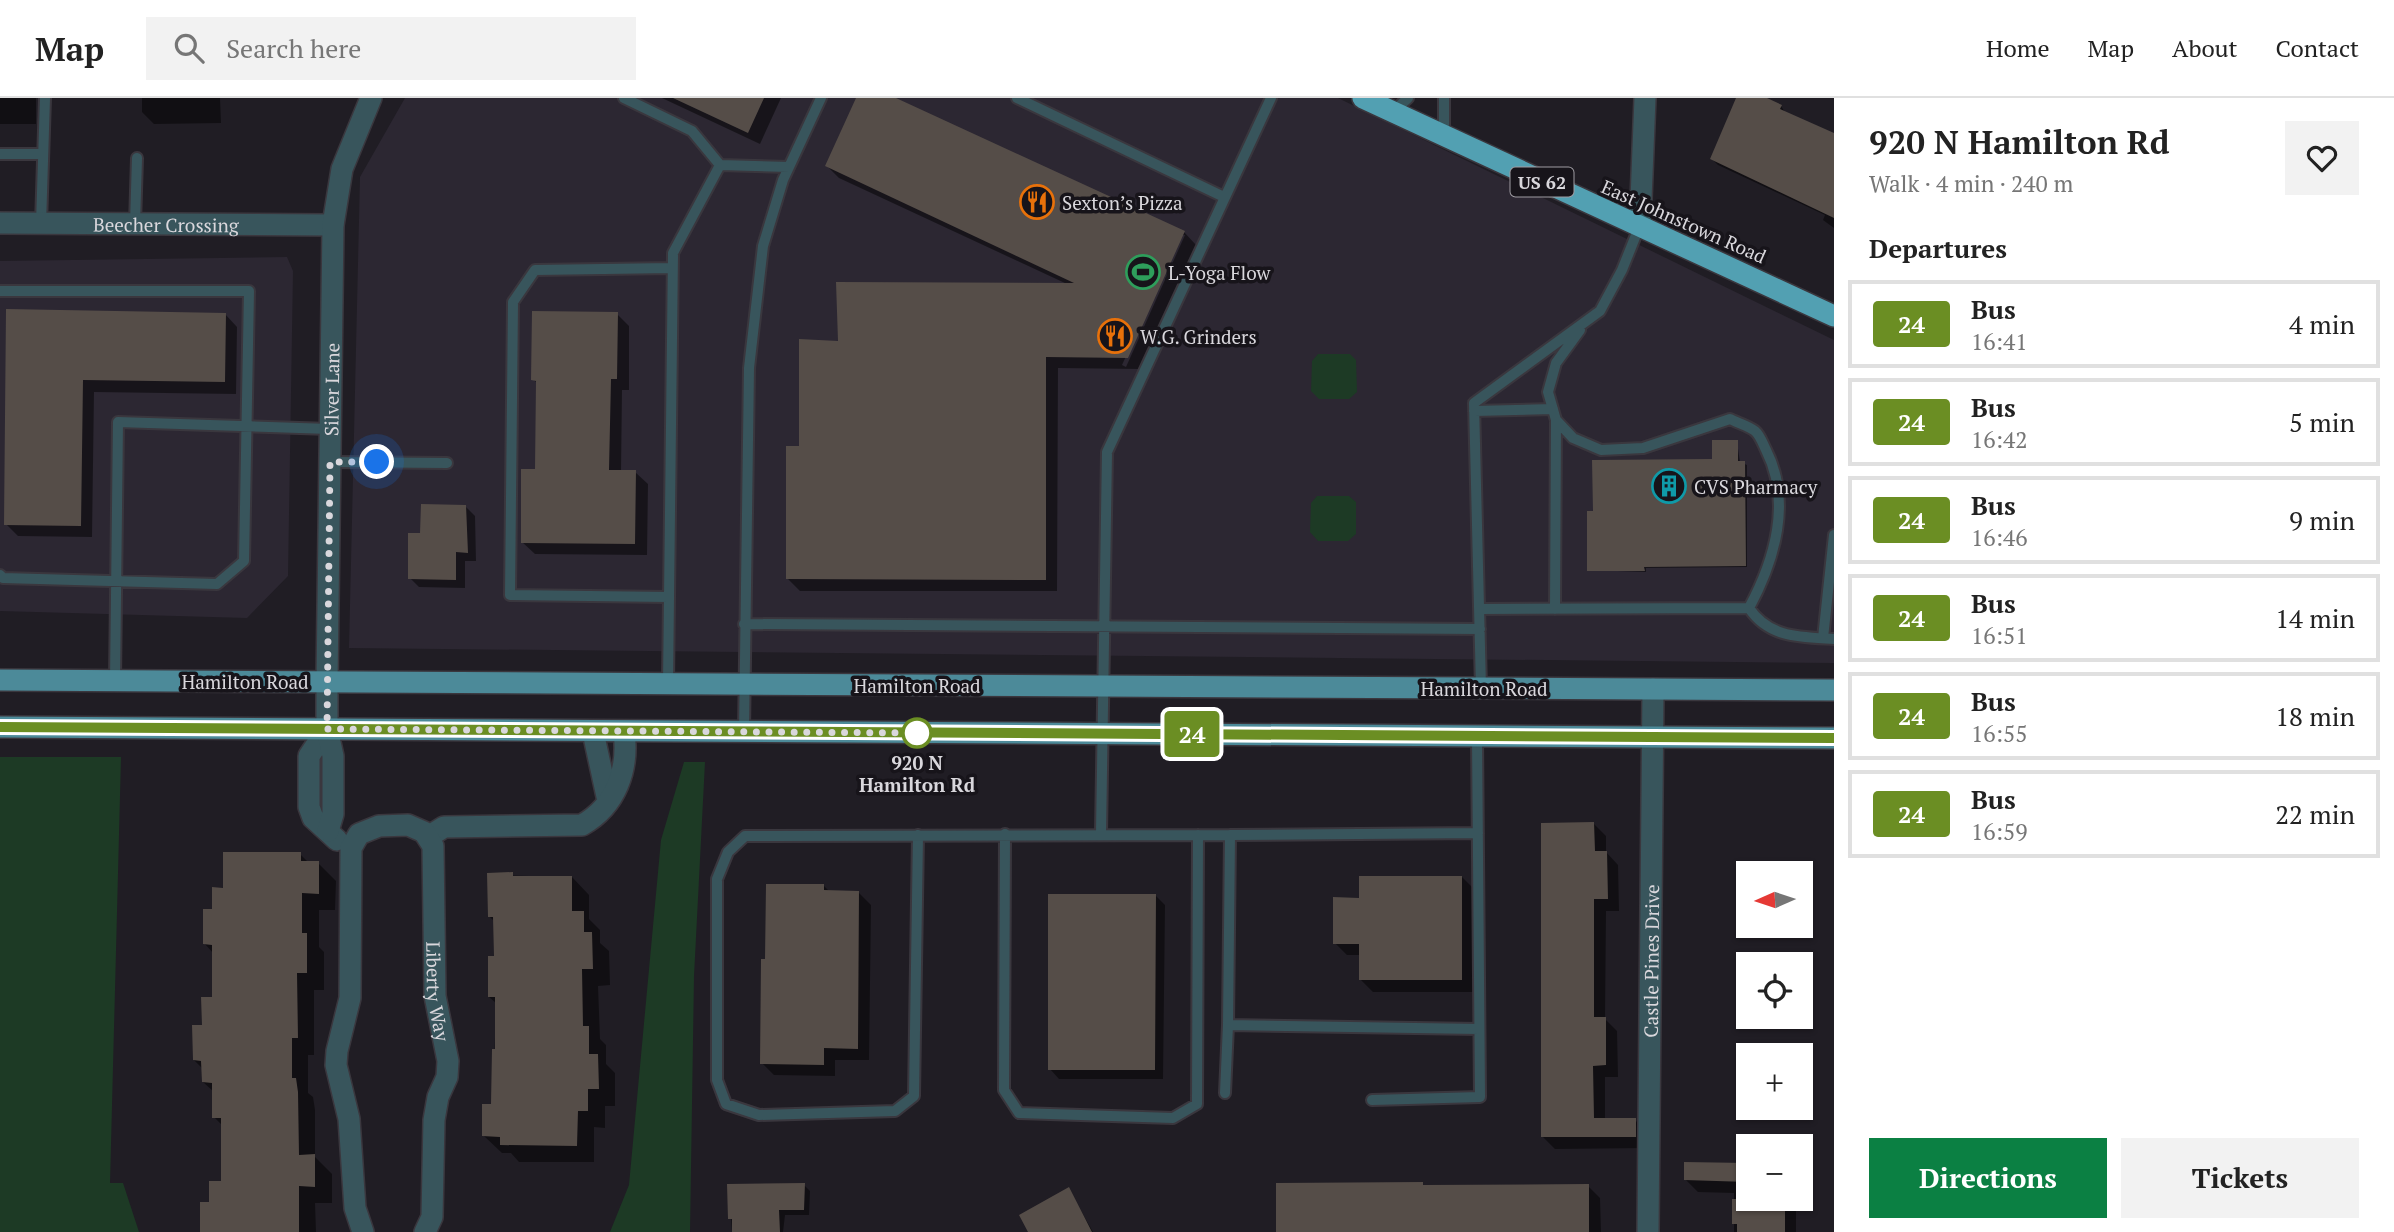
<!DOCTYPE html>
<html lang="en">
<head>
<meta charset="utf-8">
<style>
  body { margin:0; font-family:"PT Serif",serif; background:#f2f2f2; color:#222; height:100vh; display:flex; flex-direction:column; font-size:26px; white-space:nowrap }
  * { box-sizing:border-box; margin:0 }
  p { font-size:23px; color:#767676 }
  .icon { flex:none; width:38px; height:38px; fill:none; stroke:currentColor; stroke-width:2; stroke-linecap:round; stroke-linejoin:round }
  .map { position:relative; flex:1; overflow:hidden }
  .drawer { display:flex; flex-direction:column; background:#fff; width:560px }
  .drawer>* { flex:none }
  .badge { padding:0 14px; border-radius:5px; font-size:24px; line-height:46px }
  .needle { width:46px; rotate:267deg }
  .controls { position:absolute; left:1736px; top:763px; display:grid; gap:14px }
  .controls a { display:grid; place-items:center; width:77px; height:77px; border-radius:0px; background:#fff; box-shadow:0 2px 5px #0004; font-size:35px }
  .you { position:absolute; width:35px; height:35px; margin:-18px; border:5px solid #fff; border-radius:50%; background:#1a73e8; box-shadow:0 0 0 10px #1a73e833 }
  .map>.badge { position:absolute; translate:-50% -50%; box-shadow:0 0 0 4px #fff }
  h2 { padding:0 35px; font-size:26px; line-height:63px }
  .round { display:grid; place-items:center; flex:none; width:74px; height:74px; border-radius:0px; background:#f2f2f2 }
  .summary { display:flex; align-items:center; justify-content:space-between; height:119px; padding:0 35px }
  h1 { font-size:33px; font-weight:700; line-height:52px }
  .action { display:flex; gap:14px; margin-top:auto; padding:14px 35px }
  .action a { flex:1; height:80px; border-radius:0px; background:#0b8043; color:#fff; font-size:28px; font-weight:700; line-height:80px; text-align:center }
  .action a+a { background:#f2f2f2; color:#222 }
  ul { padding:0; list-style:none }
  li { display:flex; align-items:center; gap:21px; height:88px; margin:0 14px 10px; padding:0 21px; border:4px solid #e0e0e0; border-radius:0px }
  li div { flex:1 }
  li b { display:block; font-size:26px }
  li em { font-style:normal }
  li .badge { min-width:77px; font-weight:700; text-align:center }
  header { display:flex; align-items:center; gap:42px; box-sizing:border-box; height:98px; padding:0 35px; background:#fff; border-bottom:2px solid #e0e0e0 }
  header strong { font-size:33px }
  nav { display:flex; gap:38px; margin-inline-start:auto; font-size:24px }
  .search { width:490px; height:63px; background:#f2f2f2; display:flex; align-items:center; gap:18px; box-sizing:border-box; padding:0 24px; border-radius:0px; color:#767676; font-size:26px }
  main { display:flex; flex:1; min-height:0 }
  .map>svg:first-child { display:block }
</style>
</head>
<body>
<header>
<strong>Map</strong>
<div class="search"><svg class="icon" aria-label="search" viewBox="0 0 24 24"><circle cx="10" cy="10" r="6"/><path d="M15 15l6 6"/></svg>Search here</div>
<nav><a>Home</a><a>Map</a><a>About</a><a>Contact</a></nav>
</header>
<main>
<div class="map">
<svg width="1834" height="1134" viewBox="0 0 1834 1134">
  <rect width="100%" height="100%" fill="#201d24"/>
  <!-- built -->
  <path fill="#2c2732" d="M 405,0 L 1338,0 L 1834,242 L 1834,565 L 349,550 L 360,79 Z
    M 287,159 L 293,173 L 288,478 L 247,520 L 0,513 L 0,163 Z"/>
  <!-- green -->
  <path fill="#1d3a25" d="M 1318,256 L 1350,256 L 1356,262 L 1357,294 L 1349,301 L 1319,301 L 1311,293 L 1312,263 Z
    M 1317,398 L 1349,398 L 1356,404 L 1356,436 L 1348,443 L 1318,443 L 1310,434 L 1311,405 Z
    M 0,659 L 121,659 L 110,1085 L 123,1085 L 139,1134 L 0,1134 Z
    M 684,664 L 705,664 L 694,878 L 690,1134 L 610,1134 L 629,1087 L 661,742 Z"/>
  <!-- shadow -->
  <path fill="#0007" fill-rule="evenodd" d="M 0,0 L 36,0 L 36,26 L 0,26 Z
    M 142,0 L 220,0 L 221,25 L 154,26 L 142,14 Z
    M 662,0 L 781,0 L 760,46 Z
    M 858,0 L 891,0 L 1184,134 L 1196,147 L 1140,271 L 1058,270 L 1057,493 L 800,493 L 788,481 L 801,350 L 840,244 L 1067,186 L 839,80 L 827,68 ZM 1182,137 L 1185,137 L 1126,269 L 1122,267 Z
    M 1740,0 L 1764,0 L 1781,8 L 1786,16 L 1834,39 L 1834,130 L 1823,122 L 1825,117 L 1718,67 L 1712,61 Z
    M 8,213 L 225,216 L 237,229 L 236,296 L 94,294 L 92,439 L 18,438 L 6,426 Z
    M 617,216 L 629,228 L 629,292 L 622,292 L 621,374 L 635,374 L 648,386 L 647,457 L 535,456 L 522,444 L 537,373 L 538,286 L 533,281 Z
    M 1737,344 L 1740,364 L 1747,367 L 1747,469 L 1646,470 L 1646,474 L 1589,472 Z
    M 466,409 L 475,418 L 476,463 L 465,463 L 465,490 L 419,489 L 410,480 L 422,437 Z
    M 1594,726 L 1606,738 L 1606,754 L 1618,767 L 1619,813 L 1606,813 L 1605,921 L 1617,933 L 1618,979 L 1605,979 L 1605,1022 L 1635,1022 L 1647,1034 L 1647,1050 L 1555,1051 L 1543,1039 Z
    M 300,756 L 309,765 L 318,765 L 336,783 L 335,812 L 319,812 L 319,849 L 324,854 L 324,892 L 314,892 L 314,957 L 308,957 L 308,995 L 313,999 L 315,1012 L 315,1059 L 332,1076 L 332,1105 L 315,1105 L 316,1134 L 202,1134 L 222,1084 L 223,1028 L 214,1019 L 214,994 L 203,984 L 203,971 L 194,962 L 214,901 L 213,855 L 205,846 L 214,813 L 225,791 Z
    M 489,777 L 572,779 L 589,797 L 589,821 L 600,832 L 600,845 L 609,853 L 610,887 L 598,888 L 600,941 L 606,947 L 606,966 L 615,975 L 615,1008 L 605,1008 L 605,1030 L 594,1029 L 594,1064 L 519,1064 L 511,1055 L 502,1055 L 484,1038 L 493,1008 L 496,905 L 489,899 L 496,859 L 495,824 L 489,818 Z
    M 1462,779 L 1474,791 L 1474,894 L 1373,894 L 1361,882 L 1361,857 L 1347,857 L 1335,845 L 1361,801 Z
    M 824,788 L 830,794 L 859,795 L 871,807 L 869,962 L 835,962 L 835,978 L 774,977 L 762,965 Z
    M 1156,798 L 1165,807 L 1163,981 L 1059,981 L 1050,971 Z
    M 1686,1066 L 1748,1067 L 1748,1101 L 1796,1101 L 1796,1134 L 1734,1134 L 1734,1095 L 1698,1094 L 1686,1082 Z
    M 804,1087 L 810,1093 L 809,1117 L 785,1117 L 783,1134 L 732,1134 L 729,1088 Z
    M 1588,1088 L 1600,1100 L 1601,1134 L 1278,1134 Z
    M 1069,1092 L 1093,1134 L 1030,1134 Z"/>
  <!-- building -->
  <path fill="#554d48" d="M 673,0 L 764,0 L 748,35 Z
    M 856,0 L 896,0 L 1185,133 L 1128,260 L 1046,259 L 1046,482 L 786,481 L 786,348 L 799,348 L 799,241 L 838,243 L 836,184 L 1074,185 L 825,68 Z
    M 1736,0 L 1767,0 L 1782,7 L 1780,11 L 1834,35 L 1834,120 L 1710,61 Z
    M 6,211 L 226,215 L 225,284 L 83,282 L 81,428 L 4,427 Z
    M 532,213 L 618,214 L 617,281 L 611,281 L 609,372 L 636,372 L 635,446 L 521,445 L 521,371 L 535,371 L 536,283 L 531,282 Z
    M 1712,342 L 1738,342 L 1738,363 L 1745,363 L 1746,468 L 1644,469 L 1645,473 L 1587,473 L 1587,413 L 1593,413 L 1592,362 L 1712,361 Z
    M 421,406 L 466,407 L 468,455 L 456,454 L 456,482 L 408,481 L 408,435 L 420,435 Z
    M 1594,724 L 1595,753 L 1607,753 L 1608,801 L 1594,801 L 1594,919 L 1606,919 L 1606,967 L 1593,968 L 1594,1020 L 1636,1020 L 1636,1039 L 1541,1039 L 1541,725 Z
    M 223,754 L 301,754 L 301,763 L 319,763 L 319,796 L 302,795 L 302,835 L 307,835 L 307,875 L 297,875 L 298,940 L 292,940 L 292,980 L 296,980 L 298,994 L 299,1057 L 315,1056 L 315,1089 L 299,1088 L 299,1134 L 200,1134 L 200,1104 L 209,1104 L 209,1083 L 221,1083 L 221,1020 L 212,1020 L 212,985 L 202,984 L 201,963 L 193,962 L 192,927 L 202,927 L 201,899 L 212,899 L 212,847 L 203,846 L 203,811 L 212,811 L 212,789 L 223,790 Z
    M 513,774 L 513,778 L 572,778 L 572,813 L 584,813 L 584,834 L 592,834 L 593,871 L 582,871 L 583,928 L 589,928 L 589,956 L 598,956 L 599,991 L 588,991 L 588,1013 L 578,1013 L 577,1048 L 500,1047 L 500,1039 L 482,1038 L 482,1006 L 491,1006 L 492,951 L 495,951 L 495,899 L 488,899 L 488,858 L 494,858 L 493,819 L 488,819 L 487,775 Z
    M 1359,778 L 1462,778 L 1462,882 L 1359,882 L 1359,846 L 1333,846 L 1333,799 L 1359,800 Z
    M 766,786 L 824,786 L 824,792 L 859,793 L 858,951 L 824,950 L 824,967 L 760,966 L 761,861 L 765,861 Z
    M 1048,796 L 1156,796 L 1155,972 L 1048,972 Z
    M 1684,1064 L 1748,1065 L 1748,1084 L 1684,1082 Z
    M 1423,1084 L 1423,1087 L 1589,1086 L 1589,1134 L 1276,1134 L 1276,1085 Z
    M 805,1085 L 804,1112 L 779,1112 L 780,1134 L 732,1134 L 732,1121 L 728,1121 L 727,1086 Z
    M 1069,1089 L 1092,1134 L 1028,1134 L 1019,1117 Z
    M 1732,1101 L 1785,1101 L 1785,1134 L 1737,1134 L 1737,1126 L 1732,1126 Z"/>
  <g fill="none" stroke-linecap="round" stroke-linejoin="round">
    <!-- lane casing -->
    <g stroke="#3a373e" stroke-width="14">
      <path id="lane" d="M 624,0 L 692,33 L 720,67 L 789,69
        M 1017,0 L 1224,99
        M 1444,0 L 1444,38
        M 1393,14 L 1408,0
        M 0,56 L 43,56
        M 41,126 L 45,0
        M 135,126 L 137,60
        M 0,193 L 249,193 L 244,463 L 217,486 L 3,480 L 0,477
        M 1580,232 L 1556,265 L 1548,294 L 1556,322 L 1573,340 L 1601,352 L 1643,350 L 1730,321 C 1738,325 1749,328 1755,333 C 1760,337 1763,346 1766,352 C 1792,403 1775,462 1749,510
        M 1474,313 L 1553,311
        M 330,364 L 447,365
        M 669,499 L 510,497 L 513,204 L 535,172 L 672,170
        M 1479,511 L 1749,510 C 1769,540 1800,539 1834,541
        M 1555,511 L 1556,322
        M 744,526 L 1480,531
        M 1823,540 L 1834,437
        M 115,583 L 118,324 L 330,331
        M 668,586 L 673,155 L 720,67
        M 1481,590 L 1474,305 L 1600,213 L 1622,172 L 1640,127
        M 744,634 L 749,270 L 763,148 L 783,82 L 821,0
        M 1478,735 L 1230,737 L 1228,927 L 1479,931
        M 1005,736 L 1004,992 L 1019,1015 L 1173,1020 L 1197,1006 L 1198,737
        M 1101,736 L 1107,354 L 1271,0
        M 918,737 L 914,998 L 895,1013 L 759,1017 L 726,1006 L 717,982 L 717,781 L 728,754 L 745,738 L 1230,737
        M 1225,995 L 1228,927
        M 1372,1002 L 1480,999 L 1477,638"/>
    </g>
    <!-- street casing -->
    <g stroke="#3a373e" stroke-width="24">
      <g id="street">
        <path id="s1" d="M 0,125 L 333,127"/>
        <path d="M 1640,127 L 1645,0"/>
        <path d="M 327,631 L 309,658 L 309,709 L 313,720 L 337,742"/>
        <path d="M 593,634 L 608,703"/>
        <path id="s2" d="M 328,733 L 333,716 L 333,658 L 327,631 L 327,584 L 333,127 L 342,71 L 371,0"/>
        <path d="M 428,739 L 444,729 L 582,727 C 616,708 629,671 624,634"/>
        <path id="s3" d="M 363,1134 L 355,1110 L 349,1021 L 336,967 L 337,953 L 350,900 L 351,750 L 359,736 L 379,728 L 408,727 L 424,734 L 433,748 L 435,898 L 448,963 L 447,979 L 438,999 L 434,1022 L 432,1119 L 425,1134"/>
        <path id="s4" d="M 1648,1134 L 1653,591"/>
      </g>
    </g>
    <!-- primary casing -->
    <g stroke="#3a373e" stroke-width="24">
      <path id="primary" d="M 0,582 L 1834,592
        M 0,629 L 1834,640"/>
    </g>
    <!-- highway casing -->
    <g stroke="#3a373e" stroke-width="24">
      <path id="highway" d="M 1363,0 L 1834,218"/>
    </g>
    <!-- lane -->
    <use href="#lane" stroke="#38555c" stroke-width="10"/>
    <!-- street -->
    <use href="#street" stroke="#38555c" stroke-width="21"/>
    <!-- primary -->
    <use href="#primary" stroke="#4c8a99" stroke-width="21"/>
    <!-- highway -->
    <use href="#highway" stroke="#52a0b2" stroke-width="21"/>
  </g>
  <g fill="none" stroke-linecap="round" stroke-linejoin="round">
    <!-- line casing -->
    <g stroke="#fff" stroke-width="16">
      <path id="line" d="M 0,629 L 1834,640"/>
    </g>
    <!-- line -->
    <use href="#line" stroke="#6b8e23" stroke-width="10"/>
    <!-- walk -->
    <path stroke="#d9d7dc" stroke-width="7" stroke-dasharray="0 12.6" d="M 377,364 L 330,364 L 327,631 L 923,635 L 917,635"/>
  </g>
  <!-- icons -->
  <defs>
    <g id="restaurant-ring" transform="scale(1.75)"><circle r="9.5" fill="#17141a" stroke="#e8710a" stroke-width="1.5"/><path d="M-5-6h1v4h1v-4h1v4h1v-4h1v5L-1.5 .5V6h-2V.5L-5-1ZM5-6V6H3V1.5H1.5Q1.5-4 5-6Z" fill="#e8710a"/></g>
    <g id="stadium-ring" transform="scale(1.75)"><circle r="9.5" fill="#17141a" stroke="#2e9e5b" stroke-width="1.5"/><path d="M0-5a6.5 5 0 1 0 0 10a6.5 5 0 1 0 0-10ZM-3.5-1.8h7v3.6h-7Z" fill="#2e9e5b"/></g>
    <g id="building-ring" transform="scale(1.75)"><circle r="9.5" fill="#17141a" stroke="#0f9aa8" stroke-width="1.5"/><path d="M-4-6H4V6H1V3H-1V6H-4ZM-2.5-4.3h1.7v1.8h-1.7ZM.8-4.3h1.7v1.8H.8ZM-2.5-1h1.7V.8h-1.7ZM.8-1h1.7V.8H.8Z" fill="#0f9aa8"/></g>
  </defs>
  <g fill-rule="evenodd">
    <use href="#restaurant-ring" x="1037" y="104"/>
    <use href="#stadium-ring" x="1143" y="174"/>
    <use href="#restaurant-ring" x="1115" y="238"/>
    <use href="#building-ring" x="1669" y="388"/>
  </g>
  <!-- markers -->
  <circle fill="#fff" stroke="#6b8e23" stroke-width="3.5" cx="917" cy="635" r="14"/>
  <g text-anchor="middle" dominant-baseline="central" stroke-width="7" stroke-linejoin="round" paint-order="stroke">
    <!-- shield labels -->
    <rect fill="#17141a" stroke="#9f9ca2" stroke-width="2" x="1510.5" y="69.5" width="63" height="29" rx="5"/>
    <g font-size="18" font-weight="bold" fill="#d9d7dc">
      <text x="1542" y="84">US 62</text>
    </g>
    <!-- poi labels -->
    <g font-size="19" fill="#d9d7dc" stroke="#17141a" text-anchor="start">
      <text x="1062" y="104">Sexton’s Pizza</text>
      <text x="1168" y="174">L-Yoga Flow</text>
      <text x="1140" y="238">W.G. Grinders</text>
      <text x="1694" y="388">CVS Pharmacy</text>
    </g>
    <!-- street labels -->
    <g font-size="19" fill="#d9d7dc" stroke="#17141a">
      <text transform="translate(1684 123) rotate(24)">East Johnstown Road</text>
      <text stroke="none"><textPath href="#s1" startOffset="166">Beecher Crossing</textPath></text>
      <text stroke="none"><textPath href="#s2" startOffset="443">Silver Lane</textPath></text>
      <text x="245" y="583">Hamilton Road</text>
      <text x="917" y="587">Hamilton Road</text>
      <text x="1484" y="590">Hamilton Road</text>
      <text stroke="none"><textPath href="#s4" startOffset="271">Castle Pines Drive</textPath></text>
      <text stroke="none"><textPath href="#s3" startOffset="635">Liberty Way</textPath></text>
    </g>
    <!-- stop labels -->
    <g font-size="19" font-weight="bold" fill="#d9d7dc" stroke="#17141a">
      <text x="917" y="664">920 N<tspan x="917" dy="22">Hamilton Rd</tspan></text>
    </g>
  </g>
</svg>
<div class="controls">
<a><svg class="needle" viewBox="-14 -14 28 28"><path d="M0-13l5 13h-10z" fill="#e53935"/><path d="M0 13l5-13h-10z" fill="#767676"/></svg></a>
<a><svg class="icon" aria-label="locate" viewBox="0 0 24 24"><circle cx="12" cy="12" r="6"/><path d="M12 2v4M12 18v4M2 12h4M18 12h4"/></svg></a>
<a>+</a>
<a>−</a>
</div>
<div class="you" style="left:377px;top:364px"></div>
<b class="badge" style="left:1192px;top:636px;background:#6b8e23;color:#fff">24</b>
</div>
<section class="drawer">
<div class="summary"><div><h1>920 N Hamilton Rd</h1><p>Walk · 4 min · 240 m</p></div><a class="round"><svg class="icon" aria-label="heart" viewBox="0 0 24 24"><path d="M12 20l-8-8c-3-5 5-10 8-4 3-6 11-1 8 4z"/></svg></a></div>
<h2>Departures</h2>
<ul>
<li><span class="badge" style="background:#6b8e23;color:#fff">24</span><div><b>Bus</b><p>16:41</p></div><em>4 min</em></li>
<li><span class="badge" style="background:#6b8e23;color:#fff">24</span><div><b>Bus</b><p>16:42</p></div><em>5 min</em></li>
<li><span class="badge" style="background:#6b8e23;color:#fff">24</span><div><b>Bus</b><p>16:46</p></div><em>9 min</em></li>
<li><span class="badge" style="background:#6b8e23;color:#fff">24</span><div><b>Bus</b><p>16:51</p></div><em>14 min</em></li>
<li><span class="badge" style="background:#6b8e23;color:#fff">24</span><div><b>Bus</b><p>16:55</p></div><em>18 min</em></li>
<li><span class="badge" style="background:#6b8e23;color:#fff">24</span><div><b>Bus</b><p>16:59</p></div><em>22 min</em></li>
</ul>
<div class="action"><a>Directions</a><a>Tickets</a></div>
</section>
</main>
</body>
</html>
